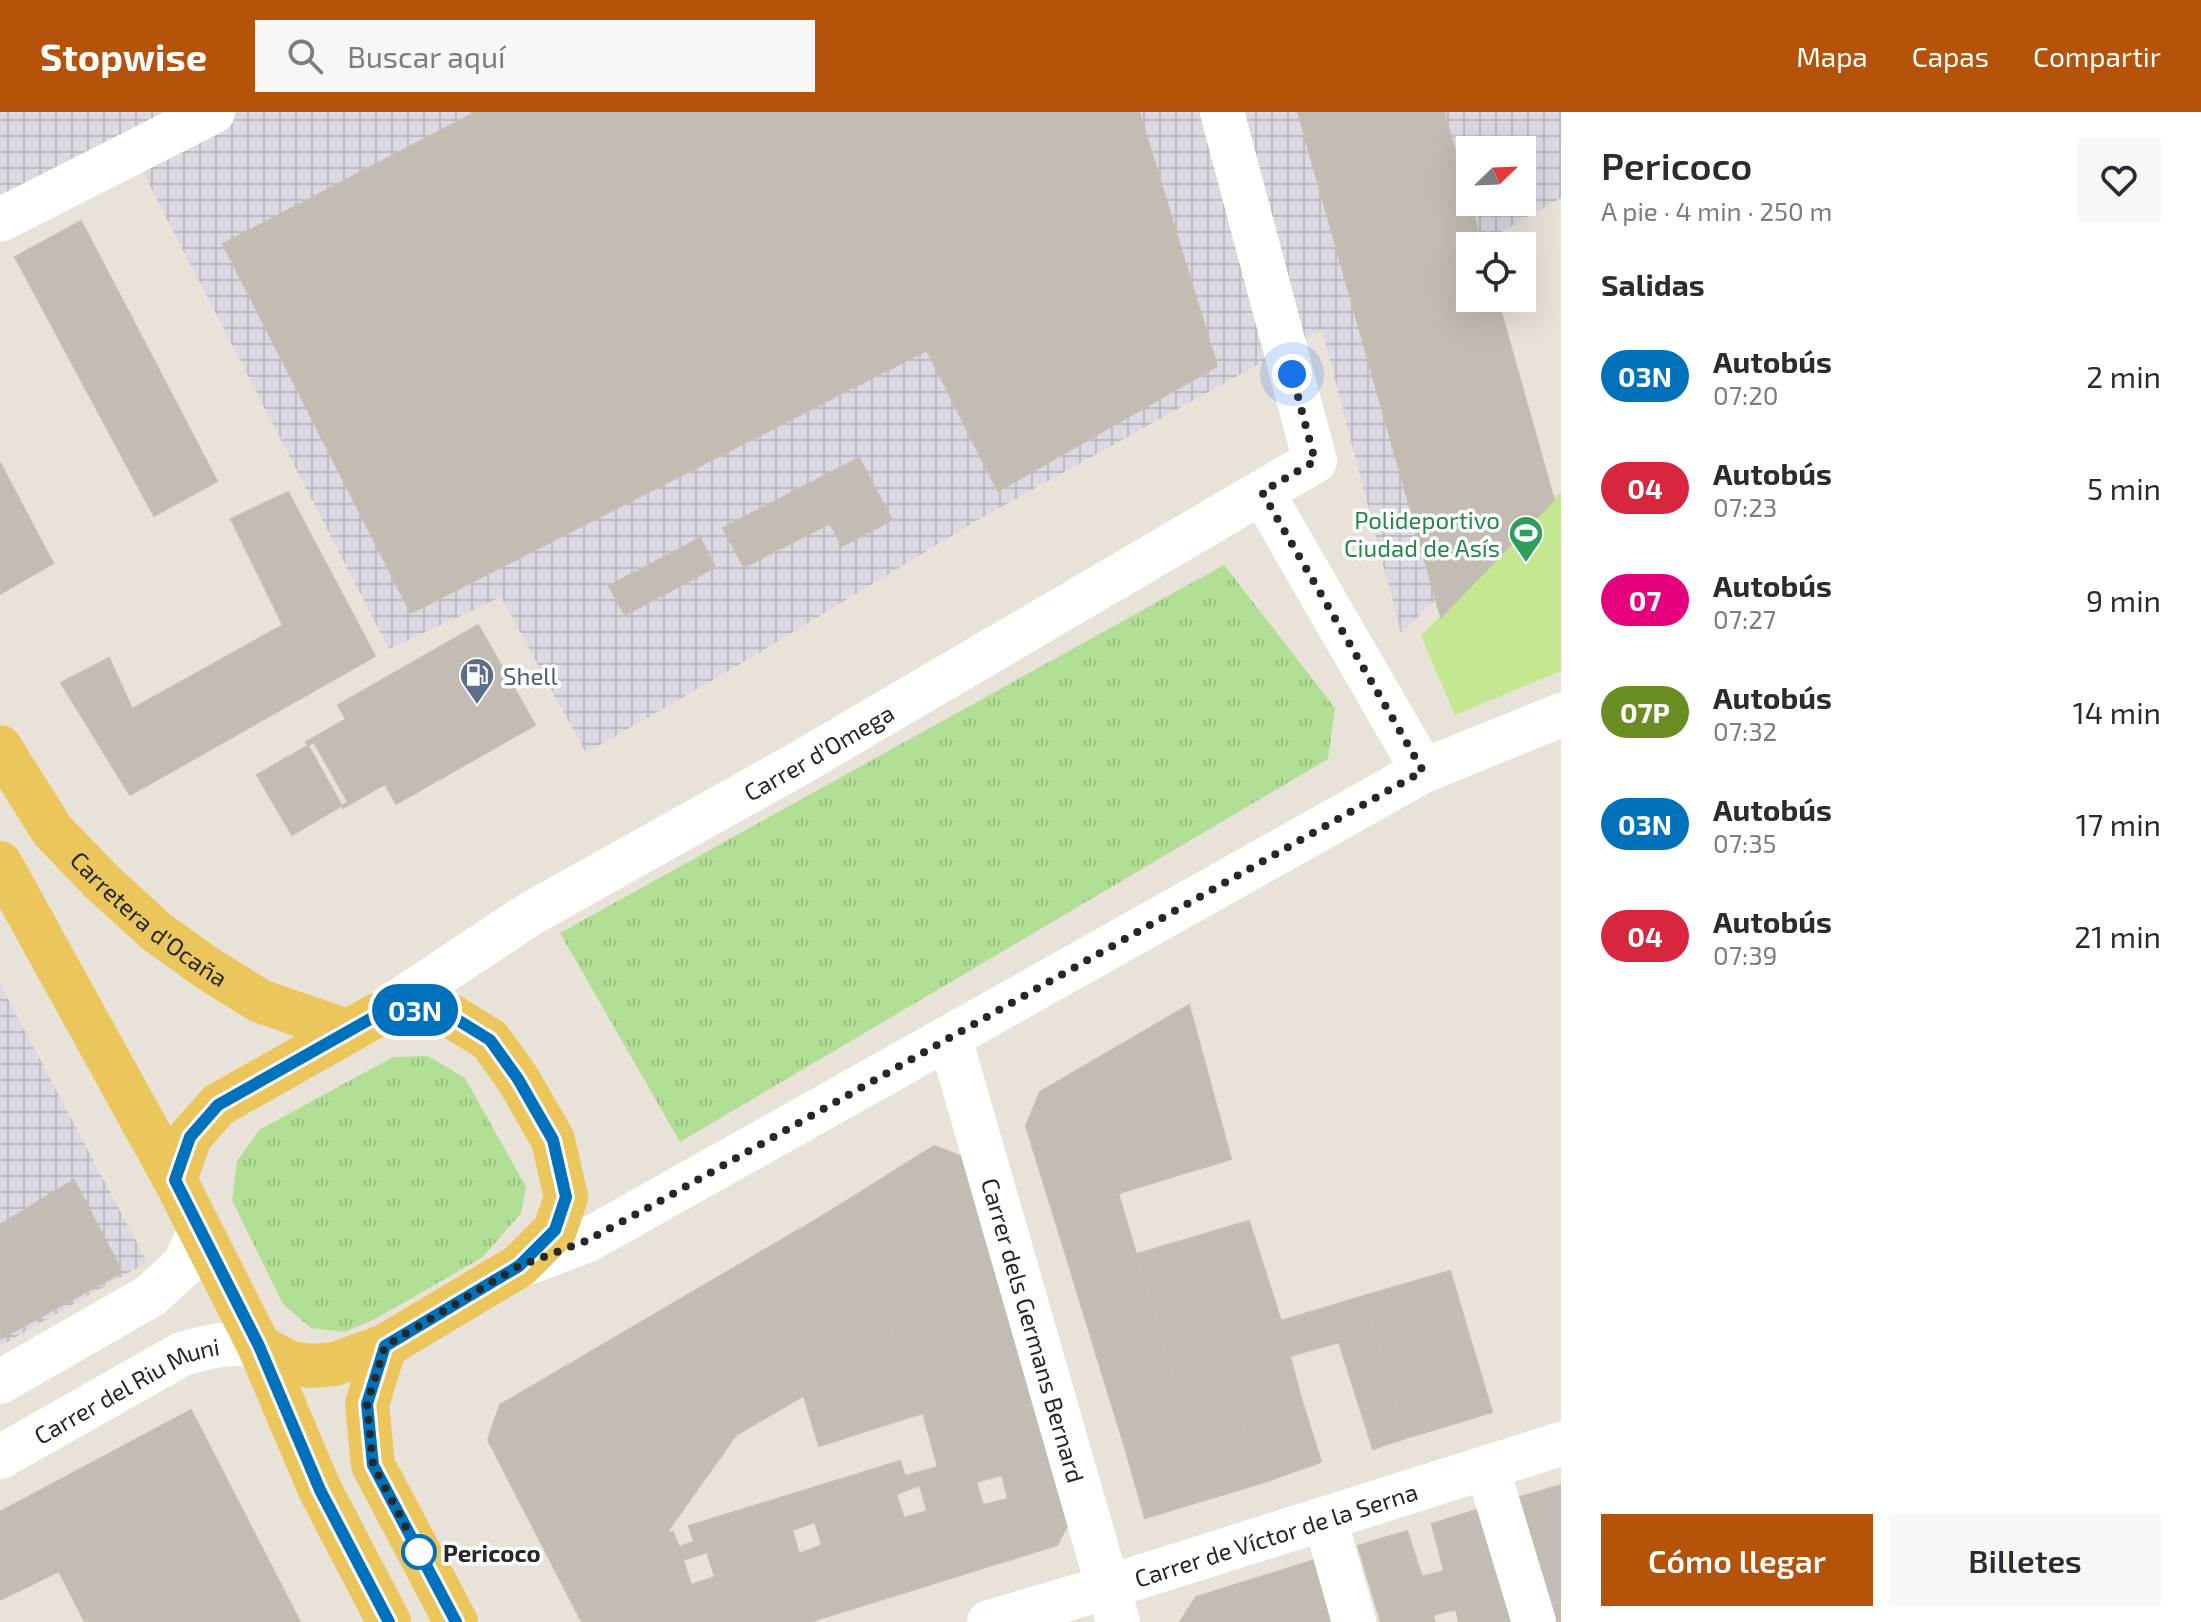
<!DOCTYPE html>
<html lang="es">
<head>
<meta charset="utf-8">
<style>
  body { margin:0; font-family:"Exo 2",sans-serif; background:#f7f7f7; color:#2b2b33; height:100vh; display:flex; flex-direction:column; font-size:30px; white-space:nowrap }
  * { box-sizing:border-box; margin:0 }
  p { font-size:26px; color:#7c7c81 }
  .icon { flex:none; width:44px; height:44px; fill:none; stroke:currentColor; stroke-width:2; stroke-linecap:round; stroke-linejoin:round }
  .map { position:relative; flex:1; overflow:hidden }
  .drawer { display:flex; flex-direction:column; background:#fff; width:640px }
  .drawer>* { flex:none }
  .badge { padding:0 16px; border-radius:26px; font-size:28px; line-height:52px }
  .needle { width:52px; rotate:67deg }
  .fabs { position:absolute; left:1456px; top:24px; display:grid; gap:16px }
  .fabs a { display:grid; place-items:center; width:80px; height:80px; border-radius:0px; background:#fff; box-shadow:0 8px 32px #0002; font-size:40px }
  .you { position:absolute; width:40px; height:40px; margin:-20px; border:6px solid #fff; border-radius:50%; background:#1a73e8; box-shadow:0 0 0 12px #1a73e833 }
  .map>.badge { position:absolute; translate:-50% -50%; box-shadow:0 0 0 4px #fff }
  h2 { padding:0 40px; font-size:30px; line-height:72px }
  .round { display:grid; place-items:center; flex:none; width:84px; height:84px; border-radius:0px; background:#f7f7f7 }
  .summary { display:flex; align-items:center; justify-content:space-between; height:136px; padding:0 40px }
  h1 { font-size:38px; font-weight:600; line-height:60px }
  .button { display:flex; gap:16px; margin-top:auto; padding:16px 40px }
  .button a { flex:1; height:92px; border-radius:0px; background:#b45309; color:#fff; font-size:32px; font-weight:600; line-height:92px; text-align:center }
  .button a+a { background:#f7f7f7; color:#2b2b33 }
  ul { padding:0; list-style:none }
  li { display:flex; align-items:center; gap:24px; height:112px; padding:0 40px }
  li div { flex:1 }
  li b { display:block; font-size:30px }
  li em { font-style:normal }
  li .badge { min-width:88px; font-weight:700; text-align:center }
  header { display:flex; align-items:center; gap:48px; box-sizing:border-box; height:112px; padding:0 40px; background:#b45309; color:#fff }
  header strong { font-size:38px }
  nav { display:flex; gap:44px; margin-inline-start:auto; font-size:28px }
  .search { width:560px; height:72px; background:#f7f7f7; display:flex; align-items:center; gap:20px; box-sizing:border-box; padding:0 28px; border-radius:0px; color:#7c7c81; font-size:30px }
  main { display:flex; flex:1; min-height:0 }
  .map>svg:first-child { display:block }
</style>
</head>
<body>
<header>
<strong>Stopwise</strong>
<div class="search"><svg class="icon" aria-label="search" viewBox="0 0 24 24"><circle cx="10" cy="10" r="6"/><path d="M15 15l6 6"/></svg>Buscar aquí</div>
<nav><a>Mapa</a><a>Capas</a><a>Compartir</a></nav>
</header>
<main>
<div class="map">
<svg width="1561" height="1510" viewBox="0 0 1561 1510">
  <defs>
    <pattern id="industrial-grid" width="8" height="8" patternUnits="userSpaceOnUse" patternTransform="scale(2)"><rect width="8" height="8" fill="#dcd9e2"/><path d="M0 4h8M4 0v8" fill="none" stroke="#bdbac2"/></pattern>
    <pattern id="grass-tufts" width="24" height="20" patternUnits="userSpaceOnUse" patternTransform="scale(2)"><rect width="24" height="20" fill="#b1df96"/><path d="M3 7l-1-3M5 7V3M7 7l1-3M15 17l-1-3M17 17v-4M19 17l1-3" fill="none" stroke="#98bf81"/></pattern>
  </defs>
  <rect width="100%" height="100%" fill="#e9e2d9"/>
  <!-- industrial -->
  <path fill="url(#industrial-grid)" fill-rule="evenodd" d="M 0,0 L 1561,0 L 1561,86 L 1476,134 L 1470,134 L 1470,186 L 1526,400 L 1401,521 L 1322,217 L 976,409 L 749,547 L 586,641 L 501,485 L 389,537 L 133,41 L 0,108 ZM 1470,38 L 1522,38 L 1522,90 L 1470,90 Z
    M 0,872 L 147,1150 L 0,1234 Z"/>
  <!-- grass -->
  <path fill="url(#grass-tufts)" d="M 1224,453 L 1335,596 L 1328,647 L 680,1030 L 560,821 Z
    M 428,944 L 465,966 L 526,1075 L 521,1101 L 483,1145 L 377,1206 L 345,1220 L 311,1216 L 283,1192 L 232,1088 L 237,1049 L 259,1018 L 393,945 Z"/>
  <!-- pitch -->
  <path fill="#c5e792" d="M 1561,380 L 1561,559 L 1455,603 L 1421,524 Z"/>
  <!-- building -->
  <path fill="#c2bcb4" stroke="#c4beb3" stroke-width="2" fill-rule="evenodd" d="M 476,0 L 1139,0 L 1217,254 L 998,379 L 927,238 L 411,501 L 223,132 Z
    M 1298,0 L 1444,0 L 1482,134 L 1470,134 L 1470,186 L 1497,186 L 1554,388 L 1441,505 Z
    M 81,109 L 217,369 L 154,404 L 15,145 Z
    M 859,346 L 892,408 L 842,434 L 830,411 L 744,455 L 723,416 Z
    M 0,351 L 53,451 L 0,482 Z
    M 288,380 L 375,544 L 130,683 L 61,571 L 109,546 L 132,597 L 283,513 L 231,407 Z
    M 700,426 L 715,455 L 625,503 L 609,474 Z
    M 478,513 L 535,613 L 396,692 L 385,672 L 343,696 L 306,630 L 346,607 L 338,593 Z
    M 314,630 L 348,690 L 292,723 L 257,663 Z
    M 1189,893 L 1231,1047 L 1053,1101 L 1026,1014 L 1040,980 Z
    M 934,1034 L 970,1048 L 1033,1266 L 819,1334 L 804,1284 L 894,1231 L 888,1207 L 824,1103 Z
    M 74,1068 L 122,1160 L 0,1227 L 0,1113 Z
    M 1118,1081 L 1189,1319 L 1126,1339 L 1053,1101 Z
    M 824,1103 L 888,1207 L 894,1231 L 736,1323 L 603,1510 L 582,1510 L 488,1328 L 500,1293 Z
    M 1249,1109 L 1281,1209 L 1364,1184 L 1406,1326 L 1373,1337 L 1339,1230 L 1290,1244 L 1300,1283 L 1253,1295 L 1255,1299 L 1189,1319 L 1137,1142 Z
    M 1450,1159 L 1492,1300 L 1406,1326 L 1364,1184 Z
    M 1033,1266 L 1074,1401 L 1057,1433 L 809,1510 L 603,1510 L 667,1421 L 673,1420 L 679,1435 L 694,1430 L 689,1414 L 900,1349 L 905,1364 L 938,1355 L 923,1301 ZM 1002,1363 L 1008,1387 L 983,1393 L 976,1370 ZM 920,1373 L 927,1399 L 904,1406 L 896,1382 ZM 815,1410 L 822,1433 L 799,1442 L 792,1418 ZM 707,1440 L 715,1465 L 691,1473 L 683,1448 Z
    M 1300,1283 L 1321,1350 L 1261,1371 L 1240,1304 L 1255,1299 L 1253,1295 Z
    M 191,1298 L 300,1510 L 85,1510 L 59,1459 L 0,1488 L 0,1400 Z
    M 1240,1304 L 1261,1371 L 1145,1406 L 1126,1339 Z
    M 1561,1373 L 1561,1510 L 1553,1510 L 1517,1386 Z
    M 1483,1396 L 1516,1510 L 1459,1510 L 1456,1497 L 1433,1503 L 1435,1510 L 1381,1510 L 1358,1434 L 1407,1419 L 1422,1465 L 1444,1459 L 1432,1412 Z
    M 1321,1446 L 1339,1510 L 1180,1510 L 1196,1485 Z"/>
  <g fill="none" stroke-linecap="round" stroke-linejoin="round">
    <!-- street -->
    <g stroke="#fff" stroke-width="44">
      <path d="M 1222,0 L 1315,349 L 1262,380"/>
      <path d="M 0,108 L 213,0"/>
      <path id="s1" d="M 950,926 L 1118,1510"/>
      <path d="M 1487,1355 L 1534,1510"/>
      <path d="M 1325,1407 L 1354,1510"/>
      <path id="s2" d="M 989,1510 L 1108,1475 L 1561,1332"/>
    </g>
    <!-- secondary -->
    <g stroke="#fff" stroke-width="44">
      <path id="s3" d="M 379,902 L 530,802 L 800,651 L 1262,380 L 1423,659"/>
      <path d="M 519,1154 L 586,1129 L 1423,659 L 1561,603"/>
      <path d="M 0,1270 L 150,1184 L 185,1152 L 200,1118"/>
      <path id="s4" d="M 0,1345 L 182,1242 C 209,1234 231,1229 259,1234"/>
    </g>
    <!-- primary -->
    <g stroke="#ebc65c" stroke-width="44">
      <path id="s5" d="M 0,635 L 52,718 L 102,770 L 157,820 L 207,856 L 260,889 L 347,919"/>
      <path d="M 0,751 L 175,1068 L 259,1234 L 320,1378 L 389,1510"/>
      <path d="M 175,1068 L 190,1025 L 218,993 L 379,902 L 418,898 L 451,904 L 490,928 L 518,967 L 553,1028 L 566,1085 L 555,1118 L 519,1154 L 385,1234 L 335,1252 L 311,1254 L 290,1251 L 259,1234"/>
      <path d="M 385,1234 L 367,1292 L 373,1353 L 456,1510"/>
    </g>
  </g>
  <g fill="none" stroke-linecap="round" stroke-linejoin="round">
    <!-- line casing -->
    <g stroke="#fff" stroke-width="18">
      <path id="line" d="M 389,1510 L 320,1378 L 259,1234 L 175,1068 L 190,1025 L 218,993 L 379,902 L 418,898 L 451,904 L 490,928 L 518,967 L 553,1028 L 566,1085 L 555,1118 L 519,1154 L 385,1234 L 367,1292 L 373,1353 L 456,1510"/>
    </g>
    <!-- line -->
    <use href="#line" stroke="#0072bc" stroke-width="12"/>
    <!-- walk -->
    <path stroke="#272727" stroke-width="8" stroke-dasharray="0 14.4" d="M 419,1440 L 373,1353 L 367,1292 L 385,1234 L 519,1154 L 586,1129 L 653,1093 L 1423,659 L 1262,380 L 1315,349 L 1292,262"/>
  </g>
  <!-- icons -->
  <defs>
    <g id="stadium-pin" transform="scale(1.8)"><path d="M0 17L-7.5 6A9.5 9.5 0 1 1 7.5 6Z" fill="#2e9e5b" stroke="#fff"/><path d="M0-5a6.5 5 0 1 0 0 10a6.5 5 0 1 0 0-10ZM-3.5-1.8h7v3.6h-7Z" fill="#fff"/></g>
    <g id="fuel-pin" transform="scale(1.8)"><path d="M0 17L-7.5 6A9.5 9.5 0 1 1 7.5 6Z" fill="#5c6f8a" stroke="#fff"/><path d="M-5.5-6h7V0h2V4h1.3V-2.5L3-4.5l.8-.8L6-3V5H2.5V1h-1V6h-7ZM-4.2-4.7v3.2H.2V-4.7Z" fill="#fff"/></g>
  </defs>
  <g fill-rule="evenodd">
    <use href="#stadium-pin" x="1526" y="421"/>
    <use href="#fuel-pin" x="477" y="563"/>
  </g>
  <!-- markers -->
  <circle fill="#fff" stroke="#0072bc" stroke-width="4" cx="419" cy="1440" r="16"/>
  <g text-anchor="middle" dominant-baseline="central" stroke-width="7" stroke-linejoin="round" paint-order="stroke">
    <!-- leisure labels -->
    <g font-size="24" fill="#27864d" stroke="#fff" text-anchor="end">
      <text x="1500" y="407">Polideportivo<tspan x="1500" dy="28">Ciudad de Asís</tspan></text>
    </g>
    <!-- service labels -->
    <g font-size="24" fill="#4e5e75" stroke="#fff" text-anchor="start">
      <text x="503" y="563">Shell</text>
    </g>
    <!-- street labels -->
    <g font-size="24" fill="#272727" stroke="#fff">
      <text stroke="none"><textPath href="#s3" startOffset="512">Carrer d'Omega</textPath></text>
      <text stroke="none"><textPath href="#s5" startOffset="230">Carretera d'Ocaña</textPath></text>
      <text stroke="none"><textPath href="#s1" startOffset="304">Carrer dels Germans Bernard</textPath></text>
      <text stroke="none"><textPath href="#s4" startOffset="144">Carrer del Riu Muni</textPath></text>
      <text stroke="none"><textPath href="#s2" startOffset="300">Carrer de Víctor de la Serna</textPath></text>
    </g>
    <!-- stop labels -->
    <g font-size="24" font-weight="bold" fill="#272727" stroke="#fff" text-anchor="start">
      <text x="443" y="1440">Pericoco</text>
    </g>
  </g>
</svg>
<div class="fabs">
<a><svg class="needle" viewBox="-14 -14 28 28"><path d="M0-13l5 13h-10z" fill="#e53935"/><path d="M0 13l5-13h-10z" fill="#7c7c81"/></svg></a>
<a><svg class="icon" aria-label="locate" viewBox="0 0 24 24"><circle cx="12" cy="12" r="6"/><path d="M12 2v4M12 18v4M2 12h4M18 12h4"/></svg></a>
</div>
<div class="you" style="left:1292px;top:262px"></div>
<b class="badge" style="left:415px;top:898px;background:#0072bc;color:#fff">03N</b>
</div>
<section class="drawer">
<div class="summary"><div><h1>Pericoco</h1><p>A pie · 4 min · 250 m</p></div><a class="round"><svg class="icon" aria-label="heart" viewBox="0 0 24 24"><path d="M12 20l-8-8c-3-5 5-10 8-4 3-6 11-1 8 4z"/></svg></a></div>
<h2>Salidas</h2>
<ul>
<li><span class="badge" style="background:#0072bc;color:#fff">03N</span><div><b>Autobús</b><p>07:20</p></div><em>2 min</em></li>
<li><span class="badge" style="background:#d7263d;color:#fff">04</span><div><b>Autobús</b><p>07:23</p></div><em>5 min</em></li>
<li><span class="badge" style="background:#e6007e;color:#fff">07</span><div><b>Autobús</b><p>07:27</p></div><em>9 min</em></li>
<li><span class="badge" style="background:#6b8e23;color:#fff">07P</span><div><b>Autobús</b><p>07:32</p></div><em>14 min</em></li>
<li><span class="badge" style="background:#0072bc;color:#fff">03N</span><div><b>Autobús</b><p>07:35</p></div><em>17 min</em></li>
<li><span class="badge" style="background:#d7263d;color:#fff">04</span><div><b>Autobús</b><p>07:39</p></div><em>21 min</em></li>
</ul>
<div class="button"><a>Cómo llegar</a><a>Billetes</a></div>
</section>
</main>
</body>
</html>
